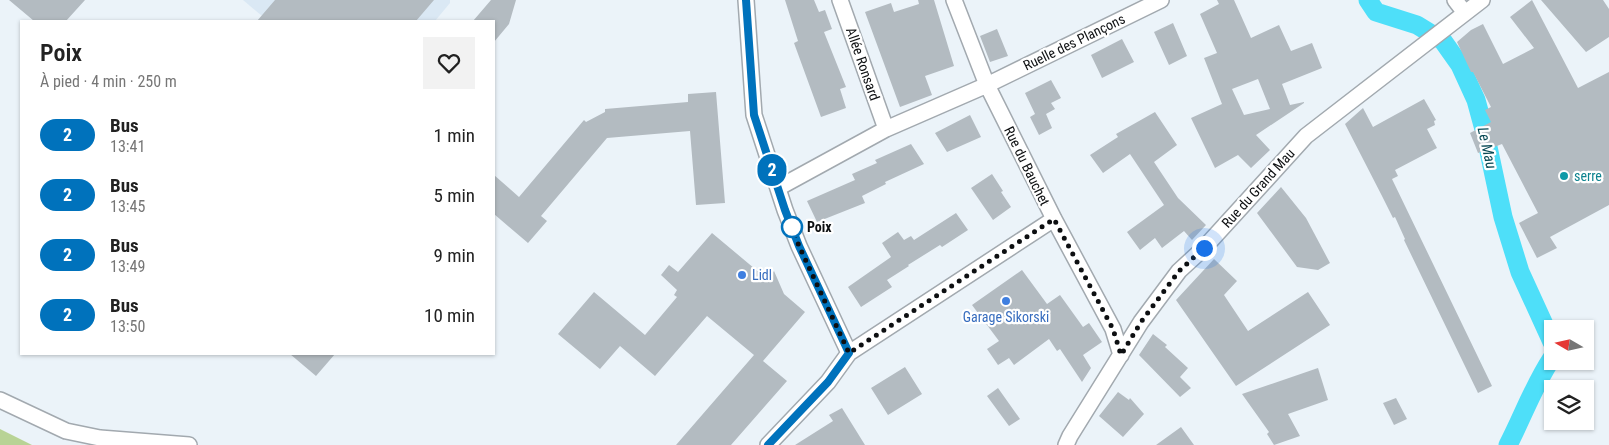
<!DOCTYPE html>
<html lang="fr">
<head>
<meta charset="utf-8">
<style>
  body { margin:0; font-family:"Roboto Condensed",sans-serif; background:#f2f2f2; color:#222; height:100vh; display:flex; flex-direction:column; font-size:19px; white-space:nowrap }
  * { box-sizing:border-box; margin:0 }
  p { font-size:16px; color:#767676 }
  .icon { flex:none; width:28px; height:28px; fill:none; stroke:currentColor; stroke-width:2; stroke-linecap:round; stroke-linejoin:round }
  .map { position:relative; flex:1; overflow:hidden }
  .panel { position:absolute; left:20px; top:20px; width:475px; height:335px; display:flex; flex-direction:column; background:#fff; border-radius:0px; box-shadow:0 1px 4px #0004 }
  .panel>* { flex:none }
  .badge { padding:0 10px; border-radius:16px; font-size:18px; line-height:32px }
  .needle { width:32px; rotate:279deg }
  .tools { position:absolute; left:1544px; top:320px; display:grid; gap:10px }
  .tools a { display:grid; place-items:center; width:50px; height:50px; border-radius:0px; background:#fff; box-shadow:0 1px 4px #0004; font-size:25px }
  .you { position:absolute; width:25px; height:25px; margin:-12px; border:4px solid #fff; border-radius:50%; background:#1a73e8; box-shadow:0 0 0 8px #1a73e833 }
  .map>.badge { position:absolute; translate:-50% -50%; box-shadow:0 0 0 2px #fff }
  .round { display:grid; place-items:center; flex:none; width:52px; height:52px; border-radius:0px; background:#f2f2f2 }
  .head { display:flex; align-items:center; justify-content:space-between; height:85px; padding:0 20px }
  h1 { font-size:24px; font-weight:600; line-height:38px }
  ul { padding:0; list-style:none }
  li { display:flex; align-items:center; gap:15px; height:60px; padding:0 20px }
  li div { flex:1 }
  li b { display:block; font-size:19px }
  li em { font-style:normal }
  li .badge { min-width:55px; font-weight:700; text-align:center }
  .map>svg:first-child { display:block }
</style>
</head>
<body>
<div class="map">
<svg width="1609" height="445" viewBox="0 0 1609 445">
  <rect width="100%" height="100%" fill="#ebf3f9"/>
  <!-- built -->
  <path fill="#dae8f4" d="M 243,0 L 450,0 L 450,3 L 435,21 L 268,21 Z"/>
  <!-- green -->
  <path fill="#b8d395" d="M 0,429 L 32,445 L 0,445 Z"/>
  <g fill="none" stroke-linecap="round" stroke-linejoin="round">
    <!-- canal -->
    <path stroke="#4edff9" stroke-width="19" d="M 1368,0 L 1376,12 L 1417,25 L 1443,41 L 1460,65 L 1476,100 L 1485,133 L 1503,217 L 1520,272 L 1552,342
      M 1508,445 C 1523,416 1534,385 1552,358"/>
  </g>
  <!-- building -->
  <path fill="#b3bbc1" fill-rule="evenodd" d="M 9,0 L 85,0 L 66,21 L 34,21 Z
    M 275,0 L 434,0 L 416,21 L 257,21 Z
    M 491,0 L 516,0 L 509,24 L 494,42 L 494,21 L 473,21 Z
    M 785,0 L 814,0 L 819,12 L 825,10 L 832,29 L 824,32 L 846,87 L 840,89 L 846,108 L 821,117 L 794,43 L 798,41 Z
    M 918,0 L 934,0 L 954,66 L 925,76 L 932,95 L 900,107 L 865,12 L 891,3 L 894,12 L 919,4 Z
    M 1217,0 L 1234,0 L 1251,38 L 1279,25 L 1291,51 L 1312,43 L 1322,68 L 1282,84 L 1290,105 L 1304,102 L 1304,103 L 1256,135 L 1270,150 L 1251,168 L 1238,155 L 1215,168 L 1191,118 L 1222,104 L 1204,58 L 1217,53 L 1200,14 L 1219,4 ZM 1258,79 L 1270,109 L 1244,115 L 1232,89 Z
    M 1532,0 L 1578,88 L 1609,72 L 1609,205 L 1550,237 L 1557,248 L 1537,258 L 1519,223 L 1538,213 L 1502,144 L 1478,153 L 1470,133 L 1491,122 L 1485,110 L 1491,107 L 1473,72 L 1471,72 L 1457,42 L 1471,30 L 1483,24 L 1503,64 L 1534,48 L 1510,17 Z
    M 1541,0 L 1603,0 L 1609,9 L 1609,37 L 1586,52 Z
    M 1173,23 L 1187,56 L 1169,65 L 1154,32 Z
    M 997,29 L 1008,56 L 990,62 L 980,36 Z
    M 1122,39 L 1134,62 L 1102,78 L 1091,55 Z
    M 1051,80 L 1061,98 L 1051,103 L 1055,109 L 1046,114 L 1052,128 L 1039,135 L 1030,117 L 1035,114 L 1025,93 Z
    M 716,92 L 725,203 L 696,205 L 690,131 L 607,138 L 541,216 L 547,221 L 528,243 L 494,214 L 494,175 L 519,197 L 584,120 L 586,122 L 605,112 L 605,109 L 688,102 L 688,94 Z
    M 1424,99 L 1436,120 L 1434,121 L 1435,125 L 1427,129 L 1437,148 L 1395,170 L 1398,176 L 1392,179 L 1492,386 L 1478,393 L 1404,240 L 1405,239 L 1395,217 L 1393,218 L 1382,196 L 1345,124 L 1363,108 L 1373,127 Z
    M 1155,112 L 1177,145 L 1154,162 L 1178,198 L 1206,225 L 1192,240 L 1184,231 L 1162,248 L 1155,238 L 1140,250 L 1127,232 L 1164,205 L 1130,154 L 1103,173 L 1090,155 L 1118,137 L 1116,134 Z
    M 970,115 L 981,137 L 947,152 L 935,133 Z
    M 911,144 L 924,164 L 885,182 L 886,184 L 862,196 L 865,203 L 817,222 L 807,201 L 855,180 L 852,174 L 877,163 L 875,160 Z
    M 992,174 L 1003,191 L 1001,192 L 1011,207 L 993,220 L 971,188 Z
    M 1281,187 L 1306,218 L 1330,263 L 1318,270 L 1297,267 L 1257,213 Z
    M 956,213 L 968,230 L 942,247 L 940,245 L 908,265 L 909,266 L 887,280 L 892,287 L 861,307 L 848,287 L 891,257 L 882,243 L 898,232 L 904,240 L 911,236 L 914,240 Z
    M 712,233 L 767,279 L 774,271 L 784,294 L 805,312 L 763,361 L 787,381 L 731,445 L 676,445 L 754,355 L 707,316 L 655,376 L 620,346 L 600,369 L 558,334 L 594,292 L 645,335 L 677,297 L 674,295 L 677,290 L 661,275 L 669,265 L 678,272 Z
    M 1214,259 L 1237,281 L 1224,295 L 1248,331 L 1308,292 L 1330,325 L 1236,386 L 1176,300 Z
    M 1022,270 L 1047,304 L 1060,295 L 1083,327 L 1089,323 L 1102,342 L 1083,355 L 1091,368 L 1082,382 L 1060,349 L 1057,351 L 1049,339 L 1014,365 L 1009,358 L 998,365 L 987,349 L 999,341 L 972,305 Z
    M 1153,334 L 1167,345 L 1165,347 L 1188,368 L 1180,377 L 1191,388 L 1180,397 L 1139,355 Z
    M 290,354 L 335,354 L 316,376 Z
    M 905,367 L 922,394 L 888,415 L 871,388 Z
    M 1318,368 L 1328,400 L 1288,414 L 1300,436 L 1274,445 L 1267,434 L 1269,432 L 1242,394 Z
    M 998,388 L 1020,419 L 1009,426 L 987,396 Z
    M 1118,392 L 1129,400 L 1130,398 L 1144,414 L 1123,437 L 1099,416 Z
    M 1396,398 L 1407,419 L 1394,425 L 1383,403 Z
    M 842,408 L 865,445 L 795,445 L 833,421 L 829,415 Z
    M 1181,427 L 1194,445 L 1156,445 Z"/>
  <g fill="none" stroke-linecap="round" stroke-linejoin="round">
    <!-- minor casing -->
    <g stroke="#a2a9af" stroke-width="18">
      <path id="minor" d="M 746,0 L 754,115 L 785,210 L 799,246 L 849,353
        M 840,0 L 886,129
        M 954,0 L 987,85 L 1054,219 L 1113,329 L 1121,355
        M 1455,0 L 1465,13
        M 778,188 L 886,129 L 987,85 L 1161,0
        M 0,400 L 66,431 L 100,438 L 189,445
        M 768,445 L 828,382 L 849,353 L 1054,219
        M 1066,445 L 1070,436 L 1141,322 L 1179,271 L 1204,248 L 1306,136 L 1482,0"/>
    </g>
    <!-- minor -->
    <use href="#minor" stroke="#fff" stroke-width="15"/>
  </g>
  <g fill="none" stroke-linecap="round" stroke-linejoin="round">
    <!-- line casing -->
    <g stroke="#fff" stroke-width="11">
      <path id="line" d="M 746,0 L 754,115 L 785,210 L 799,246 L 849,353 L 828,382 L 768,445"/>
    </g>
    <!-- line -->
    <use href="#line" stroke="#0072bc" stroke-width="8"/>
    <!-- walk -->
    <path stroke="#0d0f11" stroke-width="5" stroke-dasharray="0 9" d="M 792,227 L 799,246 L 849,353 L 1054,219 L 1113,329 L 1121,355 L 1141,322 L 1179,271 L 1204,248"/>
  </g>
  <!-- markers -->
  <circle fill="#0f9aa8" stroke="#fff" stroke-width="2" cx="1564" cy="176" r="5"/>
  <circle fill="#fff" stroke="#0072bc" stroke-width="2.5" cx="792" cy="227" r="10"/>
  <g fill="#3f7fe0" stroke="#fff" stroke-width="2">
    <circle cx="742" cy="275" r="5"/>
    <circle cx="1006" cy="301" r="5"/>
  </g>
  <g text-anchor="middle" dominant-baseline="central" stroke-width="4.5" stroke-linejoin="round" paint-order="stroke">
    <!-- street labels -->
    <g font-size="14" fill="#0d0f11" stroke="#fff">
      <text transform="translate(1074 42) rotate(-26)">Ruelle des Plançons</text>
      <text transform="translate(863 64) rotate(71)">Allée Ronsard</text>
      <text transform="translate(1027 166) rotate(64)">Rue du Bauchet</text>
      <text transform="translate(1258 188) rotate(-48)">Rue du Grand Mau</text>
    </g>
    <!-- culture labels -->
    <g font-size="14" fill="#0d838f" stroke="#fff" text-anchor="start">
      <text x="1574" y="176">serre</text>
    </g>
    <!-- stop labels -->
    <g font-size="14" font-weight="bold" fill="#0d0f11" stroke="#fff" text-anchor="start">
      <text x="807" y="227">Poix</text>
    </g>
    <!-- shop labels -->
    <g font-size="14" fill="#366cbe" stroke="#fff" text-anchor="start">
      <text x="752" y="275">Lidl</text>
      <text x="1006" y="317" text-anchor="middle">Garage Sikorski</text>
    </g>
    <!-- water labels -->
    <g font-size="15" font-style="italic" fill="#094a55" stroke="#fff">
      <text transform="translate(1487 148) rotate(77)">Le Mau</text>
    </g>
  </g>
</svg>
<div class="tools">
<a><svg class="needle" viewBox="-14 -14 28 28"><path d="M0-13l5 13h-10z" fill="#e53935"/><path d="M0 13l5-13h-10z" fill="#767676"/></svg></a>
<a><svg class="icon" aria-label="layers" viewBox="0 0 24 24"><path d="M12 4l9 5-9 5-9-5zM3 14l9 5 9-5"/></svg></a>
</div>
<div class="you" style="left:1204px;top:248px"></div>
<b class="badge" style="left:772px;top:170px;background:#0072bc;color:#fff">2</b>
<section class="panel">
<div class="head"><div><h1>Poix</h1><p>À pied · 4 min · 250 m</p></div><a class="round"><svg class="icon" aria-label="heart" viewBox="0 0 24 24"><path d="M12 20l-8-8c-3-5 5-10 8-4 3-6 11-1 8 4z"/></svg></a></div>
<ul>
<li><span class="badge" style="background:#0072bc;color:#fff">2</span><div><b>Bus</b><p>13:41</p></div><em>1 min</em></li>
<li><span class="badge" style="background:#0072bc;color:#fff">2</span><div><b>Bus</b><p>13:45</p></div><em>5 min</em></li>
<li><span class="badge" style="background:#0072bc;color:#fff">2</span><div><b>Bus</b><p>13:49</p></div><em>9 min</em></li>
<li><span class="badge" style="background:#0072bc;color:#fff">2</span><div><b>Bus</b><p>13:50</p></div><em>10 min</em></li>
</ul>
</section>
</div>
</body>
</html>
